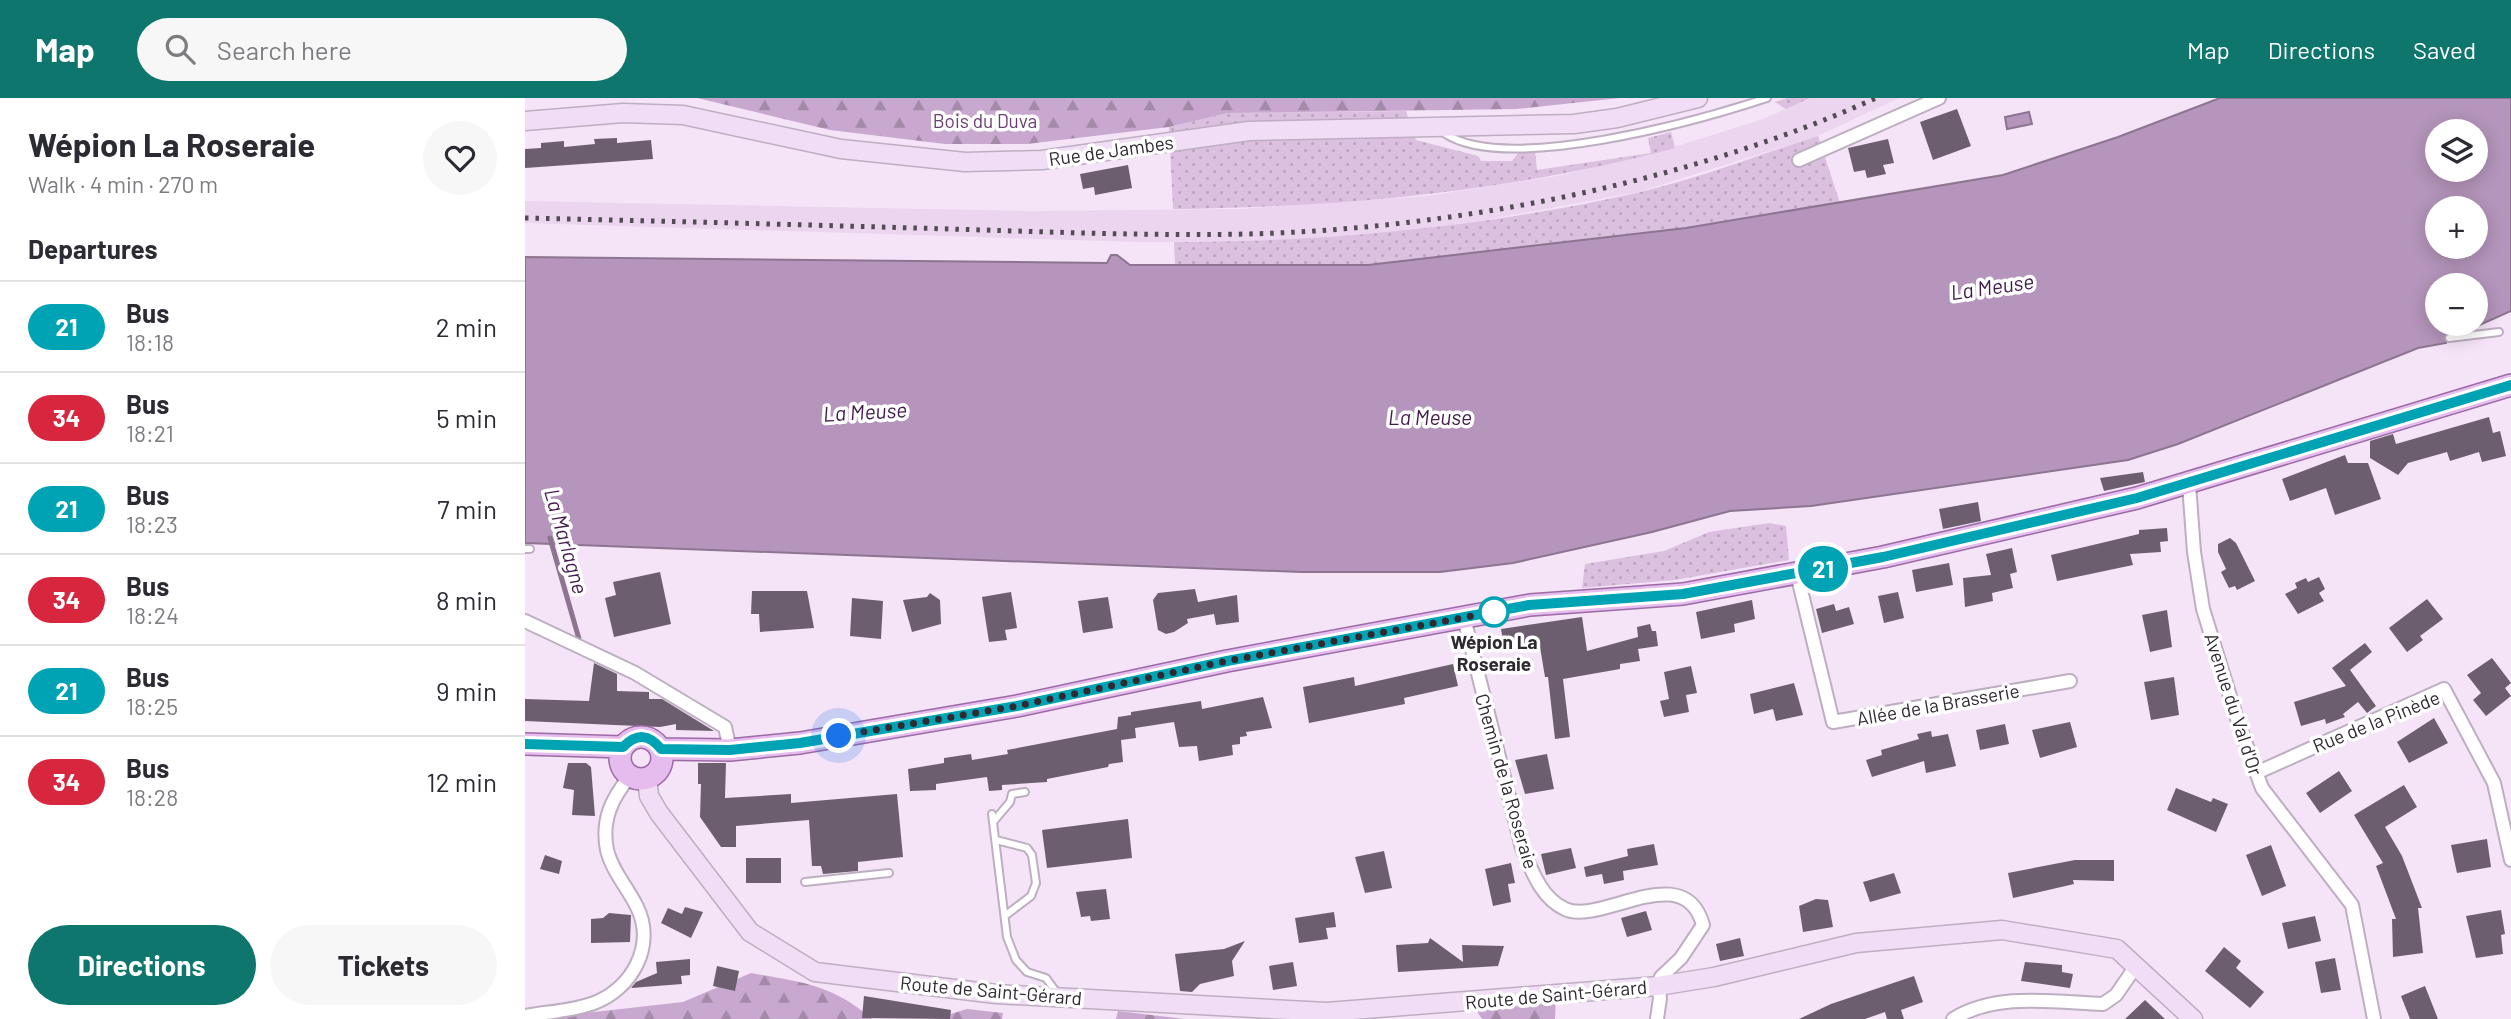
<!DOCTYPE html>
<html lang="en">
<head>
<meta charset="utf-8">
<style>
  body { margin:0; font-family:Barlow,sans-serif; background:#f7f7f7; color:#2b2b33; height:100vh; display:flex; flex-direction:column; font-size:26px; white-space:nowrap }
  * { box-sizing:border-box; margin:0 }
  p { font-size:23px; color:#7c7c81 }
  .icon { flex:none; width:38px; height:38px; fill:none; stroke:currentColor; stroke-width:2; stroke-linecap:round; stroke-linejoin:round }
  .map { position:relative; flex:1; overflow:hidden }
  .side { display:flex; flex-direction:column; background:#fff; width:525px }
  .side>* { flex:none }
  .badge { padding:0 14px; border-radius:23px; font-size:24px; line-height:46px }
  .fabs { position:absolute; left:1900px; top:21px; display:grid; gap:14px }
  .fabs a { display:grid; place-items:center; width:63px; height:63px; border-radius:50%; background:#fff; box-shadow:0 4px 18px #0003; font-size:35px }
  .you { position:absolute; width:35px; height:35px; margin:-18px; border:5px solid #fff; border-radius:50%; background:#1a73e8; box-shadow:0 0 0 10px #1a73e833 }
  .map>.badge { position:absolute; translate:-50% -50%; box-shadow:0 0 0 4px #fff }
  h2 { padding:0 28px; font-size:26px; line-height:63px }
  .round { display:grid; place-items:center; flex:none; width:74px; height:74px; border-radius:37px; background:#f7f7f7 }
  .headline { display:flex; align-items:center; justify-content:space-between; height:119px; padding:0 28px }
  h1 { font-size:33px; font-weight:700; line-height:52px }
  .cta { display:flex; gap:14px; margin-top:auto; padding:14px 28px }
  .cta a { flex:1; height:80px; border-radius:42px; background:#0f766e; color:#fff; font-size:28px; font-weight:700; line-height:80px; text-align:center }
  .cta a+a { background:#f7f7f7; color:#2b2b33 }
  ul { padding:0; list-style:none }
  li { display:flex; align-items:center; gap:21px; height:91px; padding:0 28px; border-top:2px solid #e1e1e2 }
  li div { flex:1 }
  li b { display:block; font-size:26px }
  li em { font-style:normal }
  li .badge { min-width:77px; font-weight:700; text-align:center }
  header { display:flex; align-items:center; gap:42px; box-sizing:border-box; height:98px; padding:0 35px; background:#0f766e; color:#fff }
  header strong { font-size:33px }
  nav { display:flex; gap:38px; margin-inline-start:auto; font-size:24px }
  .search { width:490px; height:63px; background:#f7f7f7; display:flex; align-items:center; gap:18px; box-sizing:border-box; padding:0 24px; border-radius:38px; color:#7c7c81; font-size:26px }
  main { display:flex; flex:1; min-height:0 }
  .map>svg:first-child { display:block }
</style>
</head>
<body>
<header>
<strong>Map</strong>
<div class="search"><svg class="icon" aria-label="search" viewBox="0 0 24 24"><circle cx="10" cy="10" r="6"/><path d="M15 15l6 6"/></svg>Search here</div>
<nav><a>Map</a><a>Directions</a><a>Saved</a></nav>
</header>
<main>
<section class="side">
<div class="headline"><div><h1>Wépion La Roseraie</h1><p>Walk · 4 min · 270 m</p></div><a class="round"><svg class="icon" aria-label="heart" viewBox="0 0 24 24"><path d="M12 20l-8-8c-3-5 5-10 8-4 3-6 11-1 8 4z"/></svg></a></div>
<h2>Departures</h2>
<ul>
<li><span class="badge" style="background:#00a3b4;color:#fff">21</span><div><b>Bus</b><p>18:18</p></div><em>2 min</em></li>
<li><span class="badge" style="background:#d7263d;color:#fff">34</span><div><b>Bus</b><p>18:21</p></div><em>5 min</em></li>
<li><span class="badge" style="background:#00a3b4;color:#fff">21</span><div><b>Bus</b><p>18:23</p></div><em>7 min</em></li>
<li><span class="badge" style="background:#d7263d;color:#fff">34</span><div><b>Bus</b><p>18:24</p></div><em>8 min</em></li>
<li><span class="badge" style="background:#00a3b4;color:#fff">21</span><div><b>Bus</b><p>18:25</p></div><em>9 min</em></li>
<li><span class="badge" style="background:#d7263d;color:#fff">34</span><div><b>Bus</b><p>18:28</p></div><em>12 min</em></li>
</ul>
<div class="cta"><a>Directions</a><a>Tickets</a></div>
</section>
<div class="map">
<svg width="1986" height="921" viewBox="0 0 1986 921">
  <defs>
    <pattern id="grass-dots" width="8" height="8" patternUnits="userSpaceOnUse" patternTransform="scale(1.75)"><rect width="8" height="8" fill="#dbc1df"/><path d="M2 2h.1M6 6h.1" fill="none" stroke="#bca6c0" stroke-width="1.8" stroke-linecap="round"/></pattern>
    <pattern id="forest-firs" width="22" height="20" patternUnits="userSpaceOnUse" patternTransform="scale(1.75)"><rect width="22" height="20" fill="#c9a8cf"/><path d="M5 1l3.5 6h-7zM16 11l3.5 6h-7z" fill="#a489a8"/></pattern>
  </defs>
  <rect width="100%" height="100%" fill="#f5e4f8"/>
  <!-- built -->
  <path fill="#ebd5ef" d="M 1285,0 L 1374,0 L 1293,38 L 1113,94 L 912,131 L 741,144 L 611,144 L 0,125 L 0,103 L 504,113 L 714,111 L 902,98 L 1032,78 L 1127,56 L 1238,21 Z"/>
  <!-- grass -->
  <path fill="url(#grass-dots)" d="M 1262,0 L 1285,0 L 1261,11 L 1250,4 Z
    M 881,13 L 891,42 L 953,58 L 956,63 L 987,63 L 994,54 L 1010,53 L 1012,72 L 1126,55 L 1123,40 L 1146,34 L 1150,50 C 986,94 818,109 648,111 L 644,29 L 703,15 Z
    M 1293,38 L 1315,105 L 1161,130 L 843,167 L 650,168 L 649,144 C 805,144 959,129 1111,95 C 1173,81 1233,57 1293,38 Z
    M 1244,425 L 1261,428 L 1264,462 L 1150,482 L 1057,490 L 1060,466 L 1139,453 L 1184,434 Z"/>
  <!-- forest -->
  <path fill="url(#forest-firs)" d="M 172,0 L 1095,0 L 992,11 L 703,15 L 644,29 L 502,46 L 420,46 L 305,32 Z
    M 226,875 C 276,884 307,886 347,921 L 7,921 L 158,904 Z
    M 1031,896 L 1030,921 L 957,921 L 945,903 Z
    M 442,911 L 478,915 L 477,921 L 409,921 Z
    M 593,913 L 660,921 L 591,921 Z"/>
  <!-- water -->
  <path fill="#b595bb" stroke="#8d7591" stroke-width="2" fill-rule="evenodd" d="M 1695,0 L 1986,0 L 1986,213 L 1950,229 L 1923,234 L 1921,245 L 1893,250 L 1653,346 L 1603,362 L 1286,408 L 1205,413 L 1127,434 L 988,465 L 915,474 L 776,474 L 0,445 L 0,159 L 582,165 L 586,157 L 592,157 L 605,167 L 843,167 L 1161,130 L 1478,77 L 1593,39 ZM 1913,33 L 1951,33 L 1951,72 L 1913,72 ZM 1913,110 L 1951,110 L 1951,149 L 1913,149 ZM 1913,187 L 1951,187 L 1951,226 L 1913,226 Z
    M 1504,14 L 1507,26 L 1482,31 L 1480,19 Z"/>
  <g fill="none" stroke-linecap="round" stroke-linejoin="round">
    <!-- stream -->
    <path stroke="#8d7591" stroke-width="5" d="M 25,440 L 54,541"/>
  </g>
  <!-- building -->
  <path fill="#6d5e6f" d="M 1432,11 L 1446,48 L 1408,62 L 1395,24 Z
    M 92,40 L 92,45 L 126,42 L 128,61 L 0,70 L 0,51 L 16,50 L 16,45 L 39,43 L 39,49 L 70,46 L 69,41 Z
    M 1363,41 L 1369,65 L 1358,67 L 1361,76 L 1342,80 L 1340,72 L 1329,74 L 1323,50 Z
    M 603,67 L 607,90 L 570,97 L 569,89 L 558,91 L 555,76 Z
    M 1964,319 L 1968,335 L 1975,333 L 1981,358 L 1957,364 L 1954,354 L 1925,363 L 1922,354 L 1883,365 L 1873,377 L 1845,360 L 1845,343 L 1868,336 L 1871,346 Z
    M 1820,357 L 1823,365 L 1843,365 L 1856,401 L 1810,417 L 1801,390 L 1765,403 L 1757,381 Z
    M 1618,374 L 1620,384 L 1579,393 L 1575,380 Z
    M 1453,404 L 1456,423 L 1418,431 L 1414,411 Z
    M 1642,430 L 1643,443 L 1635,444 L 1636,454 L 1605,456 L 1608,467 L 1532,483 L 1526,457 L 1614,436 L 1614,432 Z
    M 1705,440 L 1711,445 L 1730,483 L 1712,492 L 1710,488 L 1704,490 L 1696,474 L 1701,471 L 1693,454 L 1693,446 Z
    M 1487,450 L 1492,474 L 1485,476 L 1488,490 L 1467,495 L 1468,503 L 1440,509 L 1438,480 L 1466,477 L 1461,456 Z
    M 1424,465 L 1428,487 L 1391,494 L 1387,472 Z
    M 135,474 L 146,526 L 89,539 L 80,500 L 91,497 L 88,484 Z
    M 1794,479 L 1800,491 L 1794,495 L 1799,503 L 1773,516 L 1760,496 L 1772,490 L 1770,485 L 1781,480 L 1783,484 Z
    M 670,491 L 673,504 L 712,497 L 714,524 L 691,527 L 689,516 L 662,521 L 663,525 L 649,534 L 641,536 L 633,532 L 628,502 L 633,495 Z
    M 227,493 L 282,493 L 289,530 L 235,534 L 234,516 L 226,516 Z
    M 486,494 L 492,530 L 480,532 L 482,542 L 464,544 L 457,499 Z
    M 1373,494 L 1379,520 L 1359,525 L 1353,498 Z
    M 405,495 L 415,502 L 416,526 L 387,534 L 378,502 L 402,499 Z
    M 583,499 L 588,530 L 558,535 L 553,503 Z
    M 327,500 L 358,503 L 356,541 L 325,538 Z
    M 1902,501 L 1918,521 L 1895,538 L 1898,542 L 1882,554 L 1864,530 Z
    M 1227,502 L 1230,521 L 1209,526 L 1210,534 L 1176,541 L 1171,514 Z
    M 1309,506 L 1311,513 L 1324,509 L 1329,526 L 1297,535 L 1291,511 Z
    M 1642,512 L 1647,549 L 1625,554 L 1617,517 Z
    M 1057,519 L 1062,553 L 1113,539 L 1112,529 L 1125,526 L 1127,533 L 1131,533 L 1133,548 L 1113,551 L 1115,563 L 1095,566 L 1095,571 L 1038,581 L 1045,639 L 1030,641 L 1023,579 L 1020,579 L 1015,549 L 980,553 L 976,531 Z
    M 1840,545 L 1847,554 L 1825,572 L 1851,608 L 1842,615 L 1833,604 L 1818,616 L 1820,619 L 1801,626 L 1800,621 L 1776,628 L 1769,604 L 1821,588 L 1807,570 Z
    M 1967,560 L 1986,585 L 1980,590 L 1986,598 L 1961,618 L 1948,602 L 1956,595 L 1942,577 Z
    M 69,565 L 92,576 L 92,593 L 124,594 L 124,601 L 137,601 L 189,633 L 151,632 L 151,626 L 135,629 L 0,623 L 0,601 L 64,603 Z
    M 928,566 L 933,588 L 879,600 L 880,606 L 784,625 L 778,589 L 829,579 L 830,588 Z
    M 1166,568 L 1172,595 L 1161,597 L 1164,614 L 1139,619 L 1135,603 L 1144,601 L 1139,574 Z
    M 1649,579 L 1654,617 L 1626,622 L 1619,584 Z
    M 1269,585 L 1278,617 L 1251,623 L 1248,611 L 1229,616 L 1225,596 Z
    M 738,599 L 747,630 L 721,634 L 722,638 L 715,639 L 715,646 L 707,647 L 708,657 L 674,663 L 672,648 L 654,649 L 649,624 L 610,630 L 611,640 L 596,642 L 598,664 L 584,666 L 583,669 L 522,681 L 522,684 L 477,687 L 477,692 L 464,693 L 462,679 L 411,686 L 411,692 L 385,693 L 383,671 L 419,665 L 419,660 L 446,656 L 447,662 L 483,656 L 482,652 L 592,631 L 593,619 L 606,617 L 606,614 L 676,603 L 677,611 Z
    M 1909,620 L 1923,645 L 1884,665 L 1872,644 Z
    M 1545,624 L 1552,649 L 1515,660 L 1507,632 Z
    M 1480,626 L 1484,646 L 1455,652 L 1451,632 Z
    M 1406,633 L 1407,639 L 1423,636 L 1431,668 L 1401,675 L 1399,663 L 1347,679 L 1341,662 L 1357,657 L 1356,652 L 1394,641 L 1392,636 Z
    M 1022,656 L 1029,691 L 1000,696 L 990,662 Z
    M 43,665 L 61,665 L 66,669 L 70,718 L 47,717 L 49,692 L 38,690 Z
    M 173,665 L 201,665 L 200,700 L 266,696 L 266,705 L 372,696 L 378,759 L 333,764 L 333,773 L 298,776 L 296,768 L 287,768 L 284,722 L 211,728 L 211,749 L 196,749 L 175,719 L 176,686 L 173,686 Z
    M 1814,673 L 1827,693 L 1795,715 L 1781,695 Z
    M 1879,687 L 1892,709 L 1860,729 L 1877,758 L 1897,810 L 1893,810 L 1898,855 L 1868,859 L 1867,821 L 1871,821 L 1851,768 L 1858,765 L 1829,717 Z
    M 1651,690 L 1686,704 L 1688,700 L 1703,706 L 1691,734 L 1642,712 Z
    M 603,721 L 607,760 L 522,770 L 517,732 Z
    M 1962,741 L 1966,769 L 1932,775 L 1926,747 Z
    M 1129,746 L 1133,767 L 1098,773 L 1099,782 L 1079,786 L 1077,776 L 1061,779 L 1059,769 L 1103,758 L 1102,751 Z
    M 1746,747 L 1761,788 L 1737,798 L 1721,757 Z
    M 1046,750 L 1051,770 L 1021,777 L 1016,756 Z
    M 859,753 L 867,790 L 840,795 L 830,759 Z
    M 20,757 L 37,763 L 34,776 L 15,771 Z
    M 221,760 L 256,760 L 256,785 L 221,785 Z
    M 1550,762 L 1589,762 L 1589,783 L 1548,782 L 1549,786 L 1488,800 L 1483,775 Z
    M 986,765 L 990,785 L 983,786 L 986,804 L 968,808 L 960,771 Z
    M 1369,775 L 1376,795 L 1345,804 L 1338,784 Z
    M 581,791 L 585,821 L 566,823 L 565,818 L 556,819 L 551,794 Z
    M 1291,801 L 1303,802 L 1308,829 L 1278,834 L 1274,808 Z
    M 160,809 L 178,814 L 166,840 L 136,825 L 143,810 L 157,816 Z
    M 1976,812 L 1980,836 L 1976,837 L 1978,856 L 1951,860 L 1941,818 Z
    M 1121,813 L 1127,832 L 1102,839 L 1096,820 Z
    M 809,814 L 811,829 L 801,830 L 803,841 L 774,845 L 770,820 Z
    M 84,815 L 106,817 L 105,844 L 66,845 L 66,821 L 78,820 Z
    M 1790,818 L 1796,843 L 1763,851 L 1757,825 Z
    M 905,840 L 938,864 L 937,847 L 979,848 L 973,868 L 873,874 L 871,847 L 903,845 Z
    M 1215,840 L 1219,858 L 1195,863 L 1191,846 Z
    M 720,843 L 707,863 L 709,878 L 675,886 L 667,894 L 655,893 L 650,856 L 699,851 Z
    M 1699,849 L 1716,863 L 1711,870 L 1739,894 L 1725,910 L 1680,873 Z
    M 1810,860 L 1816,892 L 1796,895 L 1790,864 Z
    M 165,861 L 165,877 L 156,878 L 157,886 L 106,890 L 111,884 L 132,875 L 131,864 Z
    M 768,864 L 772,888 L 748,892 L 744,868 Z
    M 1500,864 L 1537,867 L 1537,874 L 1548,876 L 1545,890 L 1496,883 Z
    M 192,868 L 214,873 L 210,893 L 188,888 Z
    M 1389,878 L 1398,904 L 1376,912 L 1379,921 L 1362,921 L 1360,914 L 1340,921 L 1274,921 L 1306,906 Z
    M 1900,888 L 1913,921 L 1885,921 L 1876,898 Z
    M 339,898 L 426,912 L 425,921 L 337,920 Z
    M 1620,902 L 1640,921 L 1600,921 Z"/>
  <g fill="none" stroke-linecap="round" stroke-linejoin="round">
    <!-- service casing -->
    <g stroke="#beaec1" stroke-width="10">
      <path id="service" d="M 919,35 C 981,77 1172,23 1242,0
        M 1924,240 L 1974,234
        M 0,451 L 5,451
        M 467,716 L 482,839 L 491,862 L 502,874 L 521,880 L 532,895
        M 468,724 L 485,704 L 487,696 L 500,694
        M 471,742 L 502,750 L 507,757 L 511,785 L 506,798 L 481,817
        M 280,784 L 364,775"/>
    </g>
    <!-- minor casing -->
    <g stroke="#beaec1" stroke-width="16">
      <path id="minor" d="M 1274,62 L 1414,0
        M 1664,386 L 1669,454 L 1678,511 L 1713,624 L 1737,690 L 1827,807 L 1849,921
        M 1272,476 L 1308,624 L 1545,583
        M 939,520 L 997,750 C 1007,773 1016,800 1040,811 C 1075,828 1159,759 1178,827 L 1156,860 L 1136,879 L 1133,888 L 1135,900 L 1132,921
        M 0,523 L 110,575 L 200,629 L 205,652
        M 1731,675 L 1919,591 L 1969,685 L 1986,762
        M 0,918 C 22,914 48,913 69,905 C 107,891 131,847 112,809 C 103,790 87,773 82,752 C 76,722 87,700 105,678
        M 1428,921 C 1472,894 1528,904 1578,906 L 1591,897 L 1611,868"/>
    </g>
    <!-- secondary casing -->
    <g stroke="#beaec1" stroke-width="21">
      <path id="secondary" d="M 0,23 L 98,15 L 158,17 L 316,51 L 440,64 L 517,62 L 724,33 L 1049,26 L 1092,20 L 1173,0
        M 122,680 L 124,698 L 134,715 L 225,834 L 290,874 L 471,896 L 802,914 L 1133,888 L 1189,879 L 1331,845 L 1477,832 L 1592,851 L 1668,921"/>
    </g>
    <!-- primary casing -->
    <g stroke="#9b6ba4" stroke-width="24">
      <path id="primary" d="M95 660a21 21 0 1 1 42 0a21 21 0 1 1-42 0Z
        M 0,646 L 98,649
        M 136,651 L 205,652 L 275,645 L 492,608 L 702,563 L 1005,507 L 1158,496 L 1358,459 L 1612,400 L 1986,287"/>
    </g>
    <!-- service -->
    <use href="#service" stroke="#fff" stroke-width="6"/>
    <!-- minor -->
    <use href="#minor" stroke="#fff" stroke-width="12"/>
    <!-- secondary -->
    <use href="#secondary" stroke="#f2ddf7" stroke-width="18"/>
    <!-- primary -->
    <use href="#primary" stroke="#e6bbee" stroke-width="21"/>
    <!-- rail -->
    <path stroke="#534b54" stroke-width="5" stroke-dasharray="3.5 7" stroke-linecap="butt" d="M 0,120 C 142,123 284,127 426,131 C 525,134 624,138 722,136 C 929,131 1162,85 1351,0"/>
  </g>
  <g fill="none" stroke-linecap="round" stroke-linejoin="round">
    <!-- line casing -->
    <g stroke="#fff" stroke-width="16">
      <path id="line" d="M 0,646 L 98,649 C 112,635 124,636 136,651 L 205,652 L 275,645 L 492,608 L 702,563 L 1004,507 L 1158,496 L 1358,459 L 1612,400 L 1986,287"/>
    </g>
    <!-- line -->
    <use href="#line" stroke="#00a3b4" stroke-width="10"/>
    <!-- walk -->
    <path stroke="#2f2930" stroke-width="7" stroke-dasharray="0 12.6" d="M 314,638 L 492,608 L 702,563 L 969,514"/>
  </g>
  <!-- markers -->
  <circle fill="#fff" stroke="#00a3b4" stroke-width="3.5" cx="969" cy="514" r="14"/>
  <g text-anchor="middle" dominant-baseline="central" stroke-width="7" stroke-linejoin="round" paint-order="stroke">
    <!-- park labels -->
    <g font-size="19" fill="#693e71" stroke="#fff">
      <text x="460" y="22">Bois du Duva</text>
    </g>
    <!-- street labels -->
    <g font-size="19" fill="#2f2930" stroke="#fff">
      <text transform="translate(586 52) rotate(-8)">Rue de Jambes</text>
      <text transform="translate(1413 606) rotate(-10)">Allée de la Brasserie</text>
      <text transform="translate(1709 606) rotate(72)">Avenue du Val d'Or</text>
      <text transform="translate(1851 623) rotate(-22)">Rue de la Pinède</text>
      <text transform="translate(982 683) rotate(74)">Chemin de la Roseraie</text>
      <text transform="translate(466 892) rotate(5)">Route de Saint-Gérard</text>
      <text transform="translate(1031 896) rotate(-5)">Route de Saint-Gérard</text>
    </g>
    <!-- stop labels -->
    <g font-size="19" font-weight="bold" fill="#2f2930" stroke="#fff">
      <text x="969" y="543">Wépion La<tspan x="969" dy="22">Roseraie</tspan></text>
    </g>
    <!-- water labels -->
    <g font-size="21" font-style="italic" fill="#431b4b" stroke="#fff">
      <text transform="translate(1467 188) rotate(-8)">La Meuse</text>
      <text transform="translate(340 313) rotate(-3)">La Meuse</text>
      <text x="905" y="318">La Meuse</text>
      <text transform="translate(42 443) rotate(74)">La Marlagne</text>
    </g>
  </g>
</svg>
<div class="fabs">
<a><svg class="icon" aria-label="layers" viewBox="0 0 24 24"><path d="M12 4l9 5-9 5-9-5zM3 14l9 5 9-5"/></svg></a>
<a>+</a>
<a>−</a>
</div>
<div class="you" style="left:314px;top:638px"></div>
<b class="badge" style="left:1298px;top:471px;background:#00a3b4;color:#fff">21</b>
</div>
</main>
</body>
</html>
